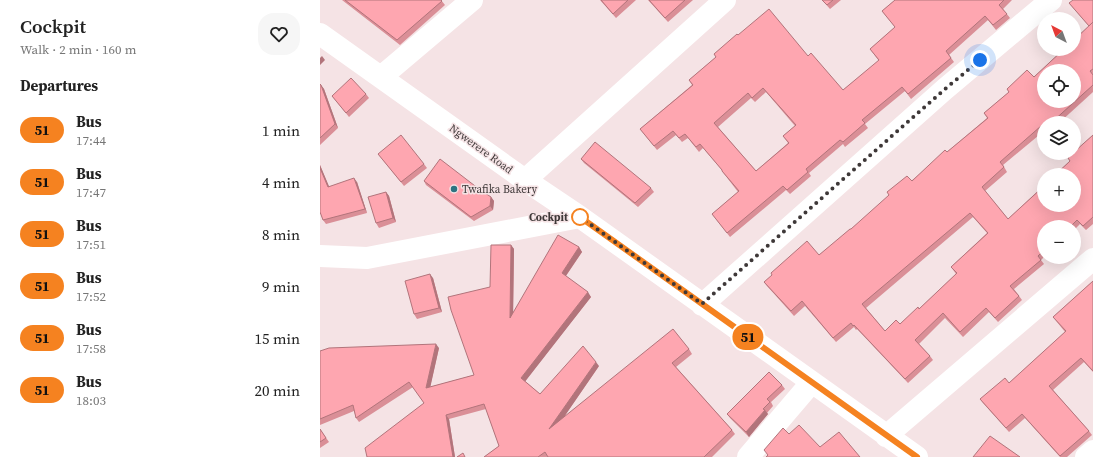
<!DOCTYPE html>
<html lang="en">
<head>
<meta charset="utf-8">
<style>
  body { margin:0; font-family:"Source Serif 4",serif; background:#f6f6f6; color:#222; height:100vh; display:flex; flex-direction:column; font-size:15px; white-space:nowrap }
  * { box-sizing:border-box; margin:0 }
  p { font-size:13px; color:#767676 }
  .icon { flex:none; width:22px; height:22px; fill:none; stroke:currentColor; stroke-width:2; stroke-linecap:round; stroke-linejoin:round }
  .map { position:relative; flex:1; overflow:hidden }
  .side { display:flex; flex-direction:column; background:#fff; width:320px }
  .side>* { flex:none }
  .badge { padding:0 8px; border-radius:13px; font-size:14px; line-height:26px }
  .needle { width:26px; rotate:319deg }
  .tools { position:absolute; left:717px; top:12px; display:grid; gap:8px }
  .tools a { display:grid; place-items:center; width:44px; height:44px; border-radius:50%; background:#fff; box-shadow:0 4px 16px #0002; font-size:20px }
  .you { position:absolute; width:20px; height:20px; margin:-10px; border:3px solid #fff; border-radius:50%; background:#1a73e8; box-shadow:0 0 0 6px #1a73e833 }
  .map>.badge { position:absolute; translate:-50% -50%; box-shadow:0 0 0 2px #fff }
  h2 { padding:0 20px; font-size:15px; line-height:36px }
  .round { display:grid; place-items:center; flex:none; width:42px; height:42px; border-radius:16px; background:#f6f6f6 }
  .summary { display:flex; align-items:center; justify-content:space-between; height:68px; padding:0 20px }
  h1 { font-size:19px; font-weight:600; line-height:30px }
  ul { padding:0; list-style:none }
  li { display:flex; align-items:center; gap:12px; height:52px; padding:0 20px }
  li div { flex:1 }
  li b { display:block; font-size:15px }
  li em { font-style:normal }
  li .badge { min-width:44px; font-weight:700; text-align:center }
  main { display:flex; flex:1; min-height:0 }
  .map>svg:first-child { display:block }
</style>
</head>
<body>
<main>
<section class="side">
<div class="summary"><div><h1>Cockpit</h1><p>Walk · 2 min · 160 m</p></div><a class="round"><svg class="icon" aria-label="heart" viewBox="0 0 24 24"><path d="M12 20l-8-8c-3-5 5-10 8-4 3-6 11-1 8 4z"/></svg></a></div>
<h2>Departures</h2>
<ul>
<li><span class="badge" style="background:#f58220;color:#111">51</span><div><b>Bus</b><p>17:44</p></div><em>1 min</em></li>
<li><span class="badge" style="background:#f58220;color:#111">51</span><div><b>Bus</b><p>17:47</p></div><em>4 min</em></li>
<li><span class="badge" style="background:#f58220;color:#111">51</span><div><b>Bus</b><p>17:51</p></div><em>8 min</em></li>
<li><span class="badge" style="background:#f58220;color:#111">51</span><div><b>Bus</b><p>17:52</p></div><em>9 min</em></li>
<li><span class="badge" style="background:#f58220;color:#111">51</span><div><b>Bus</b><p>17:58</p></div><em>15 min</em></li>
<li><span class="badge" style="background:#f58220;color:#111">51</span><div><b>Bus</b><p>18:03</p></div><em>20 min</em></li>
</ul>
</section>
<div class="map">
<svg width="773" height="457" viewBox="0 0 773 457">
  <rect width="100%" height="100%" fill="#f5e3e5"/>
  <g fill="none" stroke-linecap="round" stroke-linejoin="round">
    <!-- street -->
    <path stroke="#fff" stroke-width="22" d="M 0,34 L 205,180 L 260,217 L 597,457
      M 61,77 L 152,0
      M 205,180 L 405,0
      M 0,256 L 47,258 L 260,217
      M 382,305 L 625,89 L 731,0
      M 566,436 L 773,259
      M 428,457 L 491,383
      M 766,457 L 773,451"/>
  </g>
  <!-- wall -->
  <path fill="#da8f97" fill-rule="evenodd" d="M 22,0 L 121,0 L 125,5 L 80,45 Z
    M 280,0 L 316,0 L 296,18 Z
    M 328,0 L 373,0 L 348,22 Z
    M 502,0 L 521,0 L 510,9 Z
    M 575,0 L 692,0 L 683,9 L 690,18 L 676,30 L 668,20 L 629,55 L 634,62 L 591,99 L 585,91 L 545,124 L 548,128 L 525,147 L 523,144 L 489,173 L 491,176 L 470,194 L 466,190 L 410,237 L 392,214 L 418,192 L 405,175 L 402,171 L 402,170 L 383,148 L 379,152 L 368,138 L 362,142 L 356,135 L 337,150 L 320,129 L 372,85 L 369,80 L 396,57 L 394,54 L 418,35 L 488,56 L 523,90 L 559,61 L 550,49 L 575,27 L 562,11 ZM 446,92 L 475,126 L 463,136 L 468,143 L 436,171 L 398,127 L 431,98 L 435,102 Z
    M 773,0 L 773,92 L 739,123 L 724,123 L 724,131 L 683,165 L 687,172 L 665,191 L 688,219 L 750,161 L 748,158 L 773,135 L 773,224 L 766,230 L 760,224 L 754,230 L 754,227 L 724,227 L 724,257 L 721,260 L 724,264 L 694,289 L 702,300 L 678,322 L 669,312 L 643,337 L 625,318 L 599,344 L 610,356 L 613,360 L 588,383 L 537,329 L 536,330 L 534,327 L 516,342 L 485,306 L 474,316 L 447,286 L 444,282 L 499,255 L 627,152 L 667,118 L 664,113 L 689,92 L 687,89 L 714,77 L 769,26 L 749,3 ZM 653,217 L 667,233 L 631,267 L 636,274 L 599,309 L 580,324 L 565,331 L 546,308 Z
    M 0,84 L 4,89 L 18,128 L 0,145 Z
    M 46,94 L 49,98 L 29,117 L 12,96 Z
    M 58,154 L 104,164 L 107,168 L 84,186 Z
    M 261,159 L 331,188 L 334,192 L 318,207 L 264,163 Z
    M 0,165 L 9,187 L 37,182 L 47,213 L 6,224 L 3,220 L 1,214 L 0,214 Z
    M 104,181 L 171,197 L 174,201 L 173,210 L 154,221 L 106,185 Z
    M 66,192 L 69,196 L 76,222 L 59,228 L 56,223 Z
    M 191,245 L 194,249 L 193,312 L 259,247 L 262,252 L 246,276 L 271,297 L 205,381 L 220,394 L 279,366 L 244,417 L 369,349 L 372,354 L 356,367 L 412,430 L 415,434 L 392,457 L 164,457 L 179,446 L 166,409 L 129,419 L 135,457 L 47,457 L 104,403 L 93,387 L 39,422 L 36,418 L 34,411 L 0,425 L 0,351 L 119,348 L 110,387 L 154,375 L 170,287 Z
    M 113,278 L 122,312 L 97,319 L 94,314 Z
    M 773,281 L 773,372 L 764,362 L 733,390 L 769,431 L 772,435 L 747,457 L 740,457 L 705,418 L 689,432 L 663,403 L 660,399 L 689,383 L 745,332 L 733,317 Z
    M 462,385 L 465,389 L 451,402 L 453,406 L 447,413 L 448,414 L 429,437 L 410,418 L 407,414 Z
    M 0,429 L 9,442 L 0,448 Z"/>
  <!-- shaded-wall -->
  <path fill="#b2747b" d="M 2,56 L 5,60 L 0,65 L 0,58 Z
    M 1,85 L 4,89 L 18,128 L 15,124 Z
    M 0,165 L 11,191 L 8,187 L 0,168 Z
    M 34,178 L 37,182 L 47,213 L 45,209 Z
    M 66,192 L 69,196 L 76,222 L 73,218 Z
    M 171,197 L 174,201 L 173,210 L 170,206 Z
    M 191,245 L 194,249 L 193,322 L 190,318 Z
    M 259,247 L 262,252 L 245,277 L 242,273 Z
    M 110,274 L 113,278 L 122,312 L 119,308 Z
    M 268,292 L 271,297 L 204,383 L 201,378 Z
    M 116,344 L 119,348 L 109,393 L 106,388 Z
    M 276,362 L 279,366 L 233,433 L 229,429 Z
    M 445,410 L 448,414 L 429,437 L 426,432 Z
    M 126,415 L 129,419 L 135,457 L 133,457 Z"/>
  <!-- building -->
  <path fill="#fea6b0" stroke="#b2747b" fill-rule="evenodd" d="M 25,0 L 121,0 L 122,1 L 77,40 Z
    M 281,0 L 308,0 L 293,14 Z
    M 329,0 L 365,0 L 345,18 Z
    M 502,0 L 513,0 L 507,5 Z
    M 575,0 L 684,0 L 679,5 L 687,14 L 673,25 L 665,16 L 626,51 L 631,58 L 588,94 L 582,87 L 542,120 L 545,123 L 523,142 L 520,140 L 486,169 L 488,172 L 467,190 L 463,186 L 407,233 L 392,214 L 419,191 L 402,171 L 402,170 L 380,144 L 376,147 L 365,134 L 359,138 L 353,131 L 334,146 L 320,129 L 373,85 L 369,80 L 396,57 L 394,54 L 417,34 L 418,35 L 449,9 L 488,56 L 491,53 L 523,90 L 559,60 L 550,49 L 575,27 L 562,11 ZM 443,88 L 476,125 L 463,136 L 469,143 L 436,171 L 394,123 L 428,93 L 432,98 Z
    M 753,0 L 773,0 L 773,22 L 769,26 L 749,3 Z
    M 773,22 L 773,69 L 770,71 L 773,75 L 773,85 L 731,123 L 724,123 L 724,129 L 721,126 L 680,162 L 684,167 L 662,187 L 688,219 L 724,186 L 724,205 L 754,205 L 754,175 L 735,175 L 750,161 L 748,158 L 753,153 L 754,153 L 754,152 L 773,135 L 773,217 L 763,226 L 757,220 L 750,227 L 724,227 L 724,250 L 718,256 L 721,260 L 690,286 L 699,296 L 675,318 L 666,308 L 640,332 L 623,313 L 595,340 L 610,356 L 585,379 L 534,325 L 533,326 L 531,323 L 513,338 L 482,301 L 471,311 L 444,282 L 452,275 L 451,273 L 487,241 L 499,255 L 530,229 L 531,229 L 569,195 L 567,192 L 587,176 L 592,181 L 625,150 L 627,152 L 668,118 L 664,113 L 689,92 L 687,89 L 707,70 L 714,77 L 744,49 L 754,49 L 754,40 ZM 724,71 L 754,71 L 754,101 L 724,101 ZM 650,213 L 668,233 L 631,267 L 637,273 L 599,309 L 598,307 L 580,324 L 576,320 L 565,331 L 542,304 Z
    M 31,78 L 46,94 L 26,113 L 12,96 Z
    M 0,84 L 1,85 L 15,124 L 0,138 Z
    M 81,135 L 104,164 L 81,182 L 58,154 Z
    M 275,142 L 331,188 L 315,203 L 261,159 Z
    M 120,159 L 159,189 L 171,197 L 170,206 L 151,217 L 104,181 Z
    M 0,168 L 8,187 L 34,178 L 45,209 L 3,220 L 0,212 Z
    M 66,192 L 73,218 L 56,223 L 48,197 Z
    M 238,235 L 259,247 L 242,273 L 268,292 L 201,378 L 220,394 L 263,346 L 276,362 L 229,429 L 353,329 L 369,349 L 352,363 L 412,430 L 384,457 L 228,457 L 225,452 L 218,457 L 164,457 L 179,446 L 164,404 L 126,415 L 133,457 L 47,457 L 45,448 L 104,403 L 89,382 L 36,418 L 33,405 L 0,419 L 0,351 L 9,348 L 116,344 L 106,388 L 154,375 L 131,310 L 128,297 L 170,287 L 171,245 L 191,245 L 190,318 Z
    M 110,274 L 119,308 L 94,314 L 85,281 Z
    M 773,281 L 773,371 L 761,358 L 729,386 L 769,431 L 740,456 L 702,414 L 686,428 L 660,399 L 685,378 L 689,383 L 746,331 L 733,317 Z
    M 449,372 L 462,385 L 447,399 L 450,402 L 443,409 L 445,410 L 426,432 L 407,414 Z
    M 479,425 L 500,447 L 519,432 L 540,457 L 446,457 L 448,455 L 444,450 L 463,428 L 469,434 Z
    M 0,429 L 6,438 L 0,442 Z
    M 670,436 L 700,457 L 653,457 Z
    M 143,453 L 145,457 L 137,457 Z"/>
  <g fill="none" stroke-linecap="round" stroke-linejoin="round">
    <!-- line casing -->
    <g stroke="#fff" stroke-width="9">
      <path id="line" d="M 260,217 L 597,457"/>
    </g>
    <!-- line -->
    <use href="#line" stroke="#f58220" stroke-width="6"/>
    <!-- walk -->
    <path stroke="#3e3838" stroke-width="4" stroke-dasharray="0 7.2" d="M 260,217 L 382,304 L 625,89 L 660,60"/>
  </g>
  <!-- markers -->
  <circle fill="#2d7381" stroke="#f5e3e5" stroke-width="1.5" cx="134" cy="189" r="4"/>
  <circle fill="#fff" stroke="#f58220" stroke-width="2" cx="260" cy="217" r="8"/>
  <g text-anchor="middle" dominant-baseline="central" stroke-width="3" stroke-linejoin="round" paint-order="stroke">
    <!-- street labels -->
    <g font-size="11" fill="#3e3838" stroke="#f5e3e5">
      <text transform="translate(161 149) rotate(36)">Ngwerere Road</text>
    </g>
    <!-- poi labels -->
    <g font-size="11" fill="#3e3838" stroke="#f5e3e5" text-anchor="start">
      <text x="142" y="189">Twafika Bakery</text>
    </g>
    <!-- stop labels -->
    <g font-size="11" font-weight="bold" fill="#3e3838" stroke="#f5e3e5" text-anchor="end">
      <text x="248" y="217">Cockpit</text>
    </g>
  </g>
</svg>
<div class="tools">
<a><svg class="needle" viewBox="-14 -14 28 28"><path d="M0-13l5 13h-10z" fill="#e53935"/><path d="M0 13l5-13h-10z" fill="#767676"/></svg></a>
<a><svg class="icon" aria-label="locate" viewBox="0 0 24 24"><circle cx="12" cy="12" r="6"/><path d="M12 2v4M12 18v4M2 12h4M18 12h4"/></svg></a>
<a><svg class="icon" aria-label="layers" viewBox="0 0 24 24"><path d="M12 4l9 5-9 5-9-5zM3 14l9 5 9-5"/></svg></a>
<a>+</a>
<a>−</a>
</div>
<div class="you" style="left:660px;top:60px"></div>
<b class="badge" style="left:428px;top:337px;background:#f58220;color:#111">51</b>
</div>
</main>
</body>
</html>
